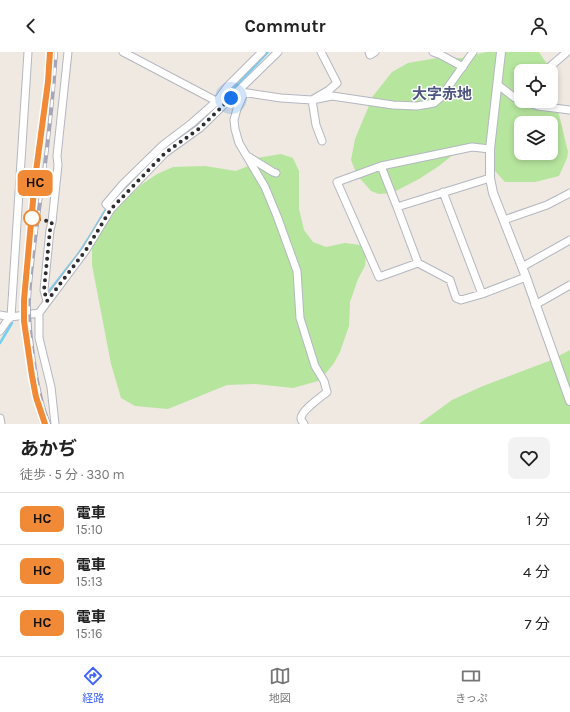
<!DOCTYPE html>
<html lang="ja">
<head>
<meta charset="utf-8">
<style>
  body { margin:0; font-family:Karla,"Noto Sans JP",sans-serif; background:#f2f2f2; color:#222; height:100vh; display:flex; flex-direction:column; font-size:15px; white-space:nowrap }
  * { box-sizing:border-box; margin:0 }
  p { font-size:13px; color:#767676 }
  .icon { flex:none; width:22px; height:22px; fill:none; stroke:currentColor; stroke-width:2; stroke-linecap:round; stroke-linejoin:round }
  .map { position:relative; height:372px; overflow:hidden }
  .panel { display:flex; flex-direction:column; background:#fff; flex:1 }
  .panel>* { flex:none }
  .badge { padding:0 8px; border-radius:6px; font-size:14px; line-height:26px }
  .fabs { position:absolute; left:514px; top:12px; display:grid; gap:8px }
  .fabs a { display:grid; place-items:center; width:44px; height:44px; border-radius:8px; background:#fff; box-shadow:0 2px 6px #0003; font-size:20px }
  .you { position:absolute; width:20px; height:20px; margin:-10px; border:3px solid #fff; border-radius:50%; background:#1a73e8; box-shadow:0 0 0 6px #1a73e833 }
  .map>.badge { position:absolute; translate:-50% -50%; box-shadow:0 0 0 2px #fff }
  .round { display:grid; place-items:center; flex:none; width:42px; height:42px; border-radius:8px; background:#f2f2f2 }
  .headline { display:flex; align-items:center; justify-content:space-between; height:68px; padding:0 20px }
  h1 { font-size:19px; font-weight:700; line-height:30px }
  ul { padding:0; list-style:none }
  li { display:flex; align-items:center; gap:12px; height:52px; padding:0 20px; border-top:1px solid #e0e0e0 }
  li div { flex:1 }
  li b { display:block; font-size:15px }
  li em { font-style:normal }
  li .badge { min-width:44px; font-weight:700; text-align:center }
  header { display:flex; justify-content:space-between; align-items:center; height:52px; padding:0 20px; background:#fff; font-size:18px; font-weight:700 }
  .tab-bar { display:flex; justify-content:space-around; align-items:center; height:56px; border-top:1px solid #e0e0e0; background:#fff; font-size:11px; color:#767676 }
  .tab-bar a { display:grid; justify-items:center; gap:2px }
  .tab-bar .active { color:#4264fb }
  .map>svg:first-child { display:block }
</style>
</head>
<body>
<header><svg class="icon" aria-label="back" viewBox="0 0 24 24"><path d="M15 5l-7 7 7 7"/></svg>Commutr<svg class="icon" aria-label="person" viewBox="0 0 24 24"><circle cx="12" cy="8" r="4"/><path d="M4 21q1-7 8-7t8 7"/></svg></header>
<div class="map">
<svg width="570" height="372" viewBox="0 0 570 372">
  <rect width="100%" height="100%" fill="#efe9e1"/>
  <!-- green -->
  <path fill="#b6e59e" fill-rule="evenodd" d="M 486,0 L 539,0 L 547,12 L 549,19 L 521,19 L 521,49 L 551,49 L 551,29 L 568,100 L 567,106 L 559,124 L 535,130 L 505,130 L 495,119 L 488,105 L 480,96 L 454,102 L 439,114 L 419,127 L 392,141 L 379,142 L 371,139 L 357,123 L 351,108 L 355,87 L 373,44 L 392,20 L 408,11 L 437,6 L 462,6 ZM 521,71 L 551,71 L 551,101 L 521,101 Z
    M 281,102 L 293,106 L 299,119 L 299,157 L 304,178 L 313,190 L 326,195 L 345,191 L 360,193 L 366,200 L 365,214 L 358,227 L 350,250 L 349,274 L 340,300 L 334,311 L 326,321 L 318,329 L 293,336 L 255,332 L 227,333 L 168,357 L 135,354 L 121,346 L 111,312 L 92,213 L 92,189 L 103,169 L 142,132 L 157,122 L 173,115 L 205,114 L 236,119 L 248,114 L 257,106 Z
    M 570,298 L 570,372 L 419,372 L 452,348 L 483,334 L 549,309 Z"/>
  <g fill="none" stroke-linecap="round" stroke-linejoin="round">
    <!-- stream -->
    <path stroke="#75cff0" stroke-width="2.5" d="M 225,46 L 268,0
      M 173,91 L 199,71 L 216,55
      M 50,238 L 79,201 L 90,184 L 105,159 L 123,137 L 151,111
      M 0,291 L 12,271"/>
    <!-- minor casing -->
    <g stroke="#b4b7c1" stroke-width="9">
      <path id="minor" d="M 123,0 L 220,51
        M 321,0 L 337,31 L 329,38 L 312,48 L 316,73 L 322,89
        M 369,0 L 370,3 L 375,0
        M 433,0 L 441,3 L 463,15
        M 545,19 L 567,0
        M 498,33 L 515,46 L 521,48
        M 241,40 L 281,46 L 312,48 L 332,44 L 393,53 L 417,54 L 434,51 L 441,45 L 473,0
        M 244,41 L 237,57 L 234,68 L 235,77 L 239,91 L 265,135 L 277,164 L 297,219 L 300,266 L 315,314 L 324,329 L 327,340 C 321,345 302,358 301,366 C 301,369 303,370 304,372
        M 524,49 L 538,54 L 570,58
        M 249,105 L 273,120 L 276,121
        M 381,114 L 397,155
        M 490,126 L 397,155 L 418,211 L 450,228 L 456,246 L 461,248 L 482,242 L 526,225
        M 443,140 L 482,242
        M 111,157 L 106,152 L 123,132 L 163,93 L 192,71 L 217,49 L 227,35 L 262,0
        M 504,168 L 547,153 L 570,141
        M 418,211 L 379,225 L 337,130 L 381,114 L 472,95 L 490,97
        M 522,215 L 570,188
        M 47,249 L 44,238 L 50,178 L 52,170 L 58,113 L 57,104 L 68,0
        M 535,253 L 570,233
        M 0,263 L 11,265 L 28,0
        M 0,279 L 7,269 L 11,265 L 39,261
        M 0,366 L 1,372
        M 55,372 L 51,335 L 39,286 L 39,261 L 86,198 L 111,157 L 165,101 L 200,76 L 278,0"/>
    </g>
    <!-- tertiary casing -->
    <g stroke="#b4b7c1" stroke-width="10">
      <path id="tertiary" d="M 501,0 L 490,97 L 490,126 L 493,141 L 526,225 L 570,349"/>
    </g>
    <!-- minor -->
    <use href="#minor" stroke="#fff" stroke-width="7"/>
    <!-- tertiary -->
    <use href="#tertiary" stroke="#fff" stroke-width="8"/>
    <!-- rail casing -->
    <g stroke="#a3a6b8" stroke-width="4">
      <path id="rail" d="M 30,183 L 35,127 L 48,30 L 50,0
        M 49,372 C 41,352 37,331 34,310 C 31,289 28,268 29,247 C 31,210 37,173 42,136 C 48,91 53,45 56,0"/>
    </g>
    <!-- rail -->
    <use href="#rail" stroke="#fff" stroke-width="2.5" stroke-dasharray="8" stroke-linecap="butt"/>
  </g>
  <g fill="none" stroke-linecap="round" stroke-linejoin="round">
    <!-- line casing -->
    <g stroke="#fff" stroke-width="9">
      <path id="line" d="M 45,372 L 36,345 L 32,324 L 24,269 L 24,248 L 35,127 L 48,30 L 50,0"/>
    </g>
    <!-- line -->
    <use href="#line" stroke="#f08a37" stroke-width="6"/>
    <!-- walk -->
    <path stroke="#2e2e2e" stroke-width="4" stroke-dasharray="0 7.2" d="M 32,166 L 52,170 L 50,178 L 44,238 L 47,249 L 86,198 L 111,157 L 165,101 L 200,76 L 231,46"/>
  </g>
  <!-- markers -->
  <circle fill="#fff" stroke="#f08a37" stroke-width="2" cx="32" cy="166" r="8"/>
  <g text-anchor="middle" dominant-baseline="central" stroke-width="3" stroke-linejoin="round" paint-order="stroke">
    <!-- quarter labels -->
    <g font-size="15" font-weight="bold" fill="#4d5680" stroke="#fff">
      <text x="442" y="42">大字赤地</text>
    </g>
  </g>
</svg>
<div class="fabs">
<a><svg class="icon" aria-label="locate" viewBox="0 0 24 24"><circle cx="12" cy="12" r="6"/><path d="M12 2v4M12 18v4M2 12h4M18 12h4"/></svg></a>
<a><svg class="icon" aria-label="layers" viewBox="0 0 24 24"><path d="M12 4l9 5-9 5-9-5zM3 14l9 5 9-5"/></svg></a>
</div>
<div class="you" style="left:231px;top:46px"></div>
<b class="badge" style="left:35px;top:131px;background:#f08a37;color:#111">HC</b>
</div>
<section class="panel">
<div class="headline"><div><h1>あかぢ</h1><p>徒歩 · 5 分 · 330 m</p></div><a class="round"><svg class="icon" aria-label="heart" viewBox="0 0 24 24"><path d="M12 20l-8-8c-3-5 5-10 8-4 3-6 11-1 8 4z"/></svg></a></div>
<ul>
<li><span class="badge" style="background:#f08a37;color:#111">HC</span><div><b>電車</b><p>15:10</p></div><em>1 分</em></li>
<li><span class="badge" style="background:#f08a37;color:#111">HC</span><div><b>電車</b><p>15:13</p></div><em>4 分</em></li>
<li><span class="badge" style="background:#f08a37;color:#111">HC</span><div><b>電車</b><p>15:16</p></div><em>7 分</em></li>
</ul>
</section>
<nav class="tab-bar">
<a class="active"><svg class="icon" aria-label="directions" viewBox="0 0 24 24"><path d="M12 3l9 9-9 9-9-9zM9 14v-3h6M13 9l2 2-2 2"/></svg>経路</a>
<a><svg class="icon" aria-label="map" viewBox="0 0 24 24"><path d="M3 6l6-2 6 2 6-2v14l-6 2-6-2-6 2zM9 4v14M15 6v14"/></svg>地図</a>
<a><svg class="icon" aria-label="tickets" viewBox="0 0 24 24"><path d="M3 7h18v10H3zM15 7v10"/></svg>きっぷ</a>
</nav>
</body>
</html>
